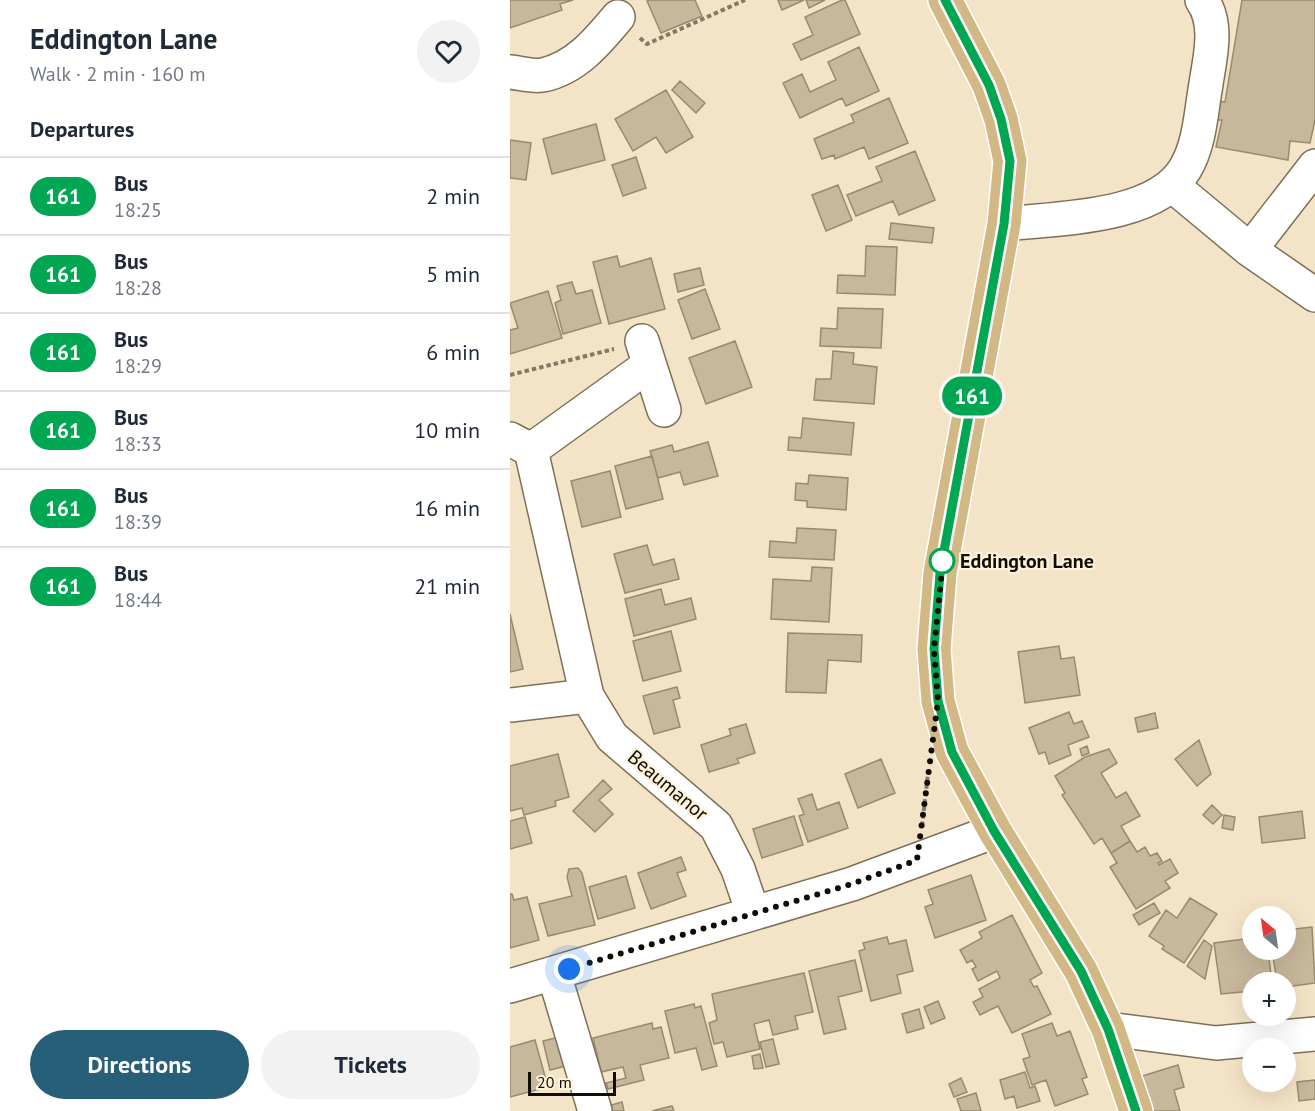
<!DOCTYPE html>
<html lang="en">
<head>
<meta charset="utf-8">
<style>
  body { margin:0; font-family:"PT Sans",sans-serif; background:#f2f2f3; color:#1f2937; height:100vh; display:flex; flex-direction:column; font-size:22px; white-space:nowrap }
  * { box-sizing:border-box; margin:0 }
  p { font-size:20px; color:#747a83 }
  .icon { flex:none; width:33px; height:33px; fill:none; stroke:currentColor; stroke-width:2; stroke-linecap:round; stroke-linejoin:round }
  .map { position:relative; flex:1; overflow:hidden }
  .drawer { display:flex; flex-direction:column; background:#fff; width:510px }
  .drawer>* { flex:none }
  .badge { padding:0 12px; border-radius:20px; font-size:21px; line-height:39px }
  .needle { width:39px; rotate:331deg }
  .tools { position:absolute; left:732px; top:906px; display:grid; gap:12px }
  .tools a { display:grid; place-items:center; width:54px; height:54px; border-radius:50%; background:#fff; box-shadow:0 6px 24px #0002; font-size:30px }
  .scale { position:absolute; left:18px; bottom:15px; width:88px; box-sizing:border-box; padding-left:6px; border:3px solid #110c04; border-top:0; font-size:16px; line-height:21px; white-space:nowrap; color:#110c04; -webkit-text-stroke:4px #fff2da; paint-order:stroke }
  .you { position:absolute; width:30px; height:30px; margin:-15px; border:4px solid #fff; border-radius:50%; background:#1a73e8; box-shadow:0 0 0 9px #1a73e833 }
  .map>.badge { position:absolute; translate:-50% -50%; box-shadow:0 0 0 3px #fff }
  h2 { padding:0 30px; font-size:22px; line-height:54px }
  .round { display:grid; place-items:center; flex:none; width:63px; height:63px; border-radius:32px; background:#f2f2f3 }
  .headline { display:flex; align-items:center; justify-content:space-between; height:102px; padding:0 30px }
  h1 { font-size:28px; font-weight:700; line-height:45px }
  .primary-button { display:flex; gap:12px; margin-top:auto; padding:12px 30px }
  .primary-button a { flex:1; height:69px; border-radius:36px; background:#275f79; color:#fff; font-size:24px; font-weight:700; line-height:69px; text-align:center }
  .primary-button a+a { background:#f2f2f3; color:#1f2937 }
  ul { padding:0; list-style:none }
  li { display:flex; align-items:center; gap:18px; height:78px; padding:0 30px; border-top:2px solid #e0e1e3 }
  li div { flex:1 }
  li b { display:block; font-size:22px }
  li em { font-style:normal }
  li .badge { min-width:66px; font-weight:700; text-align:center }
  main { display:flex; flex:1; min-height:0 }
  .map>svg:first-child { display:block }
</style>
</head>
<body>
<main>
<section class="drawer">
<div class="headline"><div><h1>Eddington Lane</h1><p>Walk · 2 min · 160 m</p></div><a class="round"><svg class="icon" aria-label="heart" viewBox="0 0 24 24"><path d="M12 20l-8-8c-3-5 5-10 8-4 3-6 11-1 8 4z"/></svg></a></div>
<h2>Departures</h2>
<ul>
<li><span class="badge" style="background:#00a651;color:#fff">161</span><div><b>Bus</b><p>18:25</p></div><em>2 min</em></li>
<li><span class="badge" style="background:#00a651;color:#fff">161</span><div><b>Bus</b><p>18:28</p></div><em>5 min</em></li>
<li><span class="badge" style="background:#00a651;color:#fff">161</span><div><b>Bus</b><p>18:29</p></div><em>6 min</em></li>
<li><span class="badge" style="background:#00a651;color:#fff">161</span><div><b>Bus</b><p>18:33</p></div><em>10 min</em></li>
<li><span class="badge" style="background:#00a651;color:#fff">161</span><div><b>Bus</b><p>18:39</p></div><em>16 min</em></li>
<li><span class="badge" style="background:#00a651;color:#fff">161</span><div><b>Bus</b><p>18:44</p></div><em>21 min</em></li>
</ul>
<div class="primary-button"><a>Directions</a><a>Tickets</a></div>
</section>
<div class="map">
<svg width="805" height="1111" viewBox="0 0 805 1111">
  <rect width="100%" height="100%" fill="#f4e4c7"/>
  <!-- building -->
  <path fill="#c7b79b" stroke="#998a6f" stroke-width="1.5" d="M 0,0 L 63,0 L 50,4 L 52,10 L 0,28 Z
    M 140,0 L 185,0 L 192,16 L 151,33 L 137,1 Z
    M 268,0 L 294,0 L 272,10 Z
    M 296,0 L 315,0 L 299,8 Z
    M 332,0 L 335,0 L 350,34 L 291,60 L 283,44 L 303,35 L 295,17 Z
    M 732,0 L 805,0 L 805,120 L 800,143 L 780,141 L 778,160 L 706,147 L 712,120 L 706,120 L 709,101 L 715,102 Z
    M 349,47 L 369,91 L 336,106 L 332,98 L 290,118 L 273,83 L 292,74 L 300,92 L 326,80 L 318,62 Z
    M 170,81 L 195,103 L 186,113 L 162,90 Z
    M 156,90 L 183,137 L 156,153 L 146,137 L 123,151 L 105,119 Z
    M 379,98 L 398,143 L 359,159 L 354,147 L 325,159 L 324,155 L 312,159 L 304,139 L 344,122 L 341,115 Z
    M 86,124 L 95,160 L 42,174 L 33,139 Z
    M 0,140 L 21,143 L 16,180 L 0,178 Z
    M 405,151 L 425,200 L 389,215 L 383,201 L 346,216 L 337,195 L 372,181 L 366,167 Z
    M 126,157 L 136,188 L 113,196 L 102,165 Z
    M 328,185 L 342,220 L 316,231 L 302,195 Z
    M 381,223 L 424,228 L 422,243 L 379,239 Z
    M 356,246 L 387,247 L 385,295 L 327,293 L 328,275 L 355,276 Z
    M 107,256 L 110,267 L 141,258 L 155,309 L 99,324 L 83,262 Z
    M 190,268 L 194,285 L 168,292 L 164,274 Z
    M 62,282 L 66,294 L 82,290 L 91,323 L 53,334 L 45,303 L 51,300 L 47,286 Z
    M 195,289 L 210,329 L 182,339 L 168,300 Z
    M 38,291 L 52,338 L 0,354 L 0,330 L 8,328 L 0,303 Z
    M 328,308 L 373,309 L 371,348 L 310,346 L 311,328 L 327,329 Z
    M 225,341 L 242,387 L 196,404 L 179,358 Z
    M 323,351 L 344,353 L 343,364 L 367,367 L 364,404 L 304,400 L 306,379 L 321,379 Z
    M 293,418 L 344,423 L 341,455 L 278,450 L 279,437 L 291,438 Z
    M 198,442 L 208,476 L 174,485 L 170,472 L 148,478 L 140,451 L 162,445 L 164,452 Z
    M 142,456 L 153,499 L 116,509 L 105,466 Z
    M 100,471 L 111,517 L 72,527 L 61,481 Z
    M 299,475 L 338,478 L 336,510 L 297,507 L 297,501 L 285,500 L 286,483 L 298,484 Z
    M 287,528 L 326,530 L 324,560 L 259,557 L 260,541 L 286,543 Z
    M 137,545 L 143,565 L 164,559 L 169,579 L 115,593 L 104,554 Z
    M 302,567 L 322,568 L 319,622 L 261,619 L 263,579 L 301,581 Z
    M 151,589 L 155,605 L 181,598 L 186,619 L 124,636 L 115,599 Z
    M 0,614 L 13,669 L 0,672 Z
    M 161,631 L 171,671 L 133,681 L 123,641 Z
    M 278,633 L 352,635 L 351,662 L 318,660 L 316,693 L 276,692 Z
    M 549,646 L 551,659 L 564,657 L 570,695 L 515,703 L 508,652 Z
    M 167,687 L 170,698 L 163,700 L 170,727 L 144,734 L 133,696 Z
    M 559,712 L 564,724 L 572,721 L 579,737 L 558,745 L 561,755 L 539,764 L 535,752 L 529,754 L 519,728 Z
    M 645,713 L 648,728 L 628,732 L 625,718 Z
    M 236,724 L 245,753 L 227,759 L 229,763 L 199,772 L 191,745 L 221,735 L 219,729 Z
    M 689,740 L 701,774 L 687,786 L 665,759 Z
    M 577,746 L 579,753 L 572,756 L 570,749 Z
    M 599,749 L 607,763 L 591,773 L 606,798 L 616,792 L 630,816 L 611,826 L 620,841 L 601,853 L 592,838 L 584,844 L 552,795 L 555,793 L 545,776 L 575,757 Z
    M 48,754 L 59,797 L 45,801 L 46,806 L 14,815 L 12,808 L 0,811 L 0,766 Z
    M 371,759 L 385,793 L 348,808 L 335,774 Z
    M 93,780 L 102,789 L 89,800 L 103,814 L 85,832 L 63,811 Z
    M 302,794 L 307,810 L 329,802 L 338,828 L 298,842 L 289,816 L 294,814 L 288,799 Z
    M 702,805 L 712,815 L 703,824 L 693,815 Z
    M 792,811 L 795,838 L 752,843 L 749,817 Z
    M 714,815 L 725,817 L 723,830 L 712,828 Z
    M 284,816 L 293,845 L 252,858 L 243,829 Z
    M 15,817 L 22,843 L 0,849 L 0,821 Z
    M 620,841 L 627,852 L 635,847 L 640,856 L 647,853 L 652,861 L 648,863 L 649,865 L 660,859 L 668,873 L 655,881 L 660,888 L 626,909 L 600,867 L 607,863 L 601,853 Z
    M 171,857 L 176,870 L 167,873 L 176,896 L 141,909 L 128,873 Z
    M 68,868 L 72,873 L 85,925 L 38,936 L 29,904 L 62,896 L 57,877 L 59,869 Z
    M 461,875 L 476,920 L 425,938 L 415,907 L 423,904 L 418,890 Z
    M 116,876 L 125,908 L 88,919 L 79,887 Z
    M 0,894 L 2,894 L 4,900 L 17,897 L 29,940 L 0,948 Z
    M 680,898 L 707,914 L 674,963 L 652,949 L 654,946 L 639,936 L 656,910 L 667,918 Z
    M 644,903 L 650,913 L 629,925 L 623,915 Z
    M 502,915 L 532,973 L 520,980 L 524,987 L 527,986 L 541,1014 L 502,1033 L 488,1006 L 470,1015 L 463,1002 L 473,997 L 469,989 L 490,978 L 487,971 L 468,981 L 462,969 L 466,967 L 462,960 L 457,963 L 450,950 L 472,938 L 469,932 Z
    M 802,927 L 805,983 L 776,987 L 776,982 L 767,982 L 762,950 L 776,950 L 776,930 Z
    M 377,937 L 379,944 L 396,940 L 403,971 L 387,975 L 391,993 L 361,1001 L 349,951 L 355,949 L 353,943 Z
    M 742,938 L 742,950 L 758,950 L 762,982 L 742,982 L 742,991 L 711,994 L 704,943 Z
    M 694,940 L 702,946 L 695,979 L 677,966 Z
    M 345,960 L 352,991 L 328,997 L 336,1029 L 314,1034 L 299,971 Z
    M 294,973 L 303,1012 L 285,1016 L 288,1029 L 263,1035 L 259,1020 L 244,1024 L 250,1049 L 217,1057 L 213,1042 L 204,1044 L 199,1023 L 207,1020 L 202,994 Z
    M 428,1001 L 435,1018 L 421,1024 L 414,1007 Z
    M 184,1004 L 185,1008 L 191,1006 L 207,1066 L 192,1070 L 186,1048 L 165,1053 L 155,1011 Z
    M 409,1009 L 414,1028 L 397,1033 L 392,1014 Z
    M 142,1023 L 143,1029 L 151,1027 L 159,1058 L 130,1065 L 134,1080 L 98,1089 L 96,1083 L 116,1078 L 113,1067 L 91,1072 L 83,1038 Z
    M 542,1023 L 547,1036 L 560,1031 L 577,1077 L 572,1079 L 578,1094 L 545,1106 L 536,1080 L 522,1085 L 513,1059 L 520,1057 L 512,1034 Z
    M 53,1036 L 60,1065 L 40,1070 L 33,1041 Z
    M 263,1039 L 269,1064 L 256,1067 L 250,1042 Z
    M 25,1040 L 38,1087 L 0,1097 L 0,1047 Z
    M 250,1054 L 253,1068 L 244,1069 L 242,1056 Z
    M 668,1065 L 674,1087 L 664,1090 L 670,1111 L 639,1111 L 629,1077 Z
    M 515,1072 L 520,1088 L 525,1086 L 530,1101 L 507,1108 L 504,1096 L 495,1099 L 490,1080 Z
    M 451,1078 L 457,1092 L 444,1097 L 439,1084 Z
    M 805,1080 L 805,1099 L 789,1101 L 787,1082 Z
    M 466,1093 L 471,1111 L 451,1111 L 447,1099 Z
    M 112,1102 L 114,1111 L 97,1111 L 95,1107 Z
    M 162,1106 L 164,1111 L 142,1111 Z"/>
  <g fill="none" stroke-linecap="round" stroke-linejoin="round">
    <!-- minor casing -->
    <g stroke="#7e7056" stroke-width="36">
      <path id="minor" d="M 0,72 C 10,73 24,77 33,75 C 66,68 88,41 108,17
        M 663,186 L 740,250 L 805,166
        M 494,224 C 547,218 645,219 675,169 C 690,144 691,112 696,84 C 700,57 709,24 692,0
        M 740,250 L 805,295
        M 132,341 L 154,410
        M 0,439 L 21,450 L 77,696 L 102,737 L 206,826 L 228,869 L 243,913
        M 21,450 L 139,365
        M 0,705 L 77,696
        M 44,974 L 85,1111
        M 0,986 L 342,884 L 485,831
        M 598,1029 L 706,1043 L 805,1034"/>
    </g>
    <!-- major casing -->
    <g stroke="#fff" stroke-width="36">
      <path id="major" d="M 435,0 L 479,85 L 491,119 L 500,161 L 494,224 L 430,573 L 424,649 L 428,701 L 442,752 L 485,831 L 571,971 L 598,1029 L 626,1111"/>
    </g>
    <!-- path -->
    <path stroke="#847967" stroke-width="4" stroke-dasharray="4.5 3" stroke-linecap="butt" d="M 130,38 L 137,44 L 235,0
      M 0,375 L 104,349
      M 412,826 L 418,774"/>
    <!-- minor -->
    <use href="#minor" stroke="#fff" stroke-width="33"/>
    <!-- major -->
    <use href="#major" stroke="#d2b885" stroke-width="33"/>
  </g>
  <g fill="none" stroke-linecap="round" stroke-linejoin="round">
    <!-- line casing -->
    <g stroke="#fff" stroke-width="14">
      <path id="line" d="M 435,0 L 479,85 L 491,119 L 500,161 L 494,224 L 430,573 L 424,649 L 428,701 L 442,752 L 484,831 L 571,971 L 598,1029 L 626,1111"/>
    </g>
    <!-- line -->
    <use href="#line" stroke="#00a651" stroke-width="9"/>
    <!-- walk -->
    <path stroke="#110c04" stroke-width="6" stroke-dasharray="0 10.8" d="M 59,969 L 342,884 L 407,860 L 428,701 L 424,649 L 434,550 L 432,561"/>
  </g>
  <!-- markers -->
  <circle fill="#fff" stroke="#00a651" stroke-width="3" cx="432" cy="561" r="12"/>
  <g text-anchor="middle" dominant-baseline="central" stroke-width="4.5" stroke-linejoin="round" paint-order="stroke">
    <!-- stop labels -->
    <g font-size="20" font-weight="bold" fill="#110c04" stroke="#fff2da" text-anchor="start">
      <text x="450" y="561">Eddington Lane</text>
    </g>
    <!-- street labels -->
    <g font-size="20" fill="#110c04" stroke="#fff2da">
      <text transform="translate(158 785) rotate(40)">Beaumanor</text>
    </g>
  </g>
</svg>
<div class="tools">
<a><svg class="needle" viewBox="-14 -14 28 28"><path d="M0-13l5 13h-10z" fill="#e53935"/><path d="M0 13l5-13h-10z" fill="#747a83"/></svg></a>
<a>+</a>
<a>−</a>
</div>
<div class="scale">20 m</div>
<div class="you" style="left:59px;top:969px"></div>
<b class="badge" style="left:462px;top:396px;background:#00a651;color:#fff">161</b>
</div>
</main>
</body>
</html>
